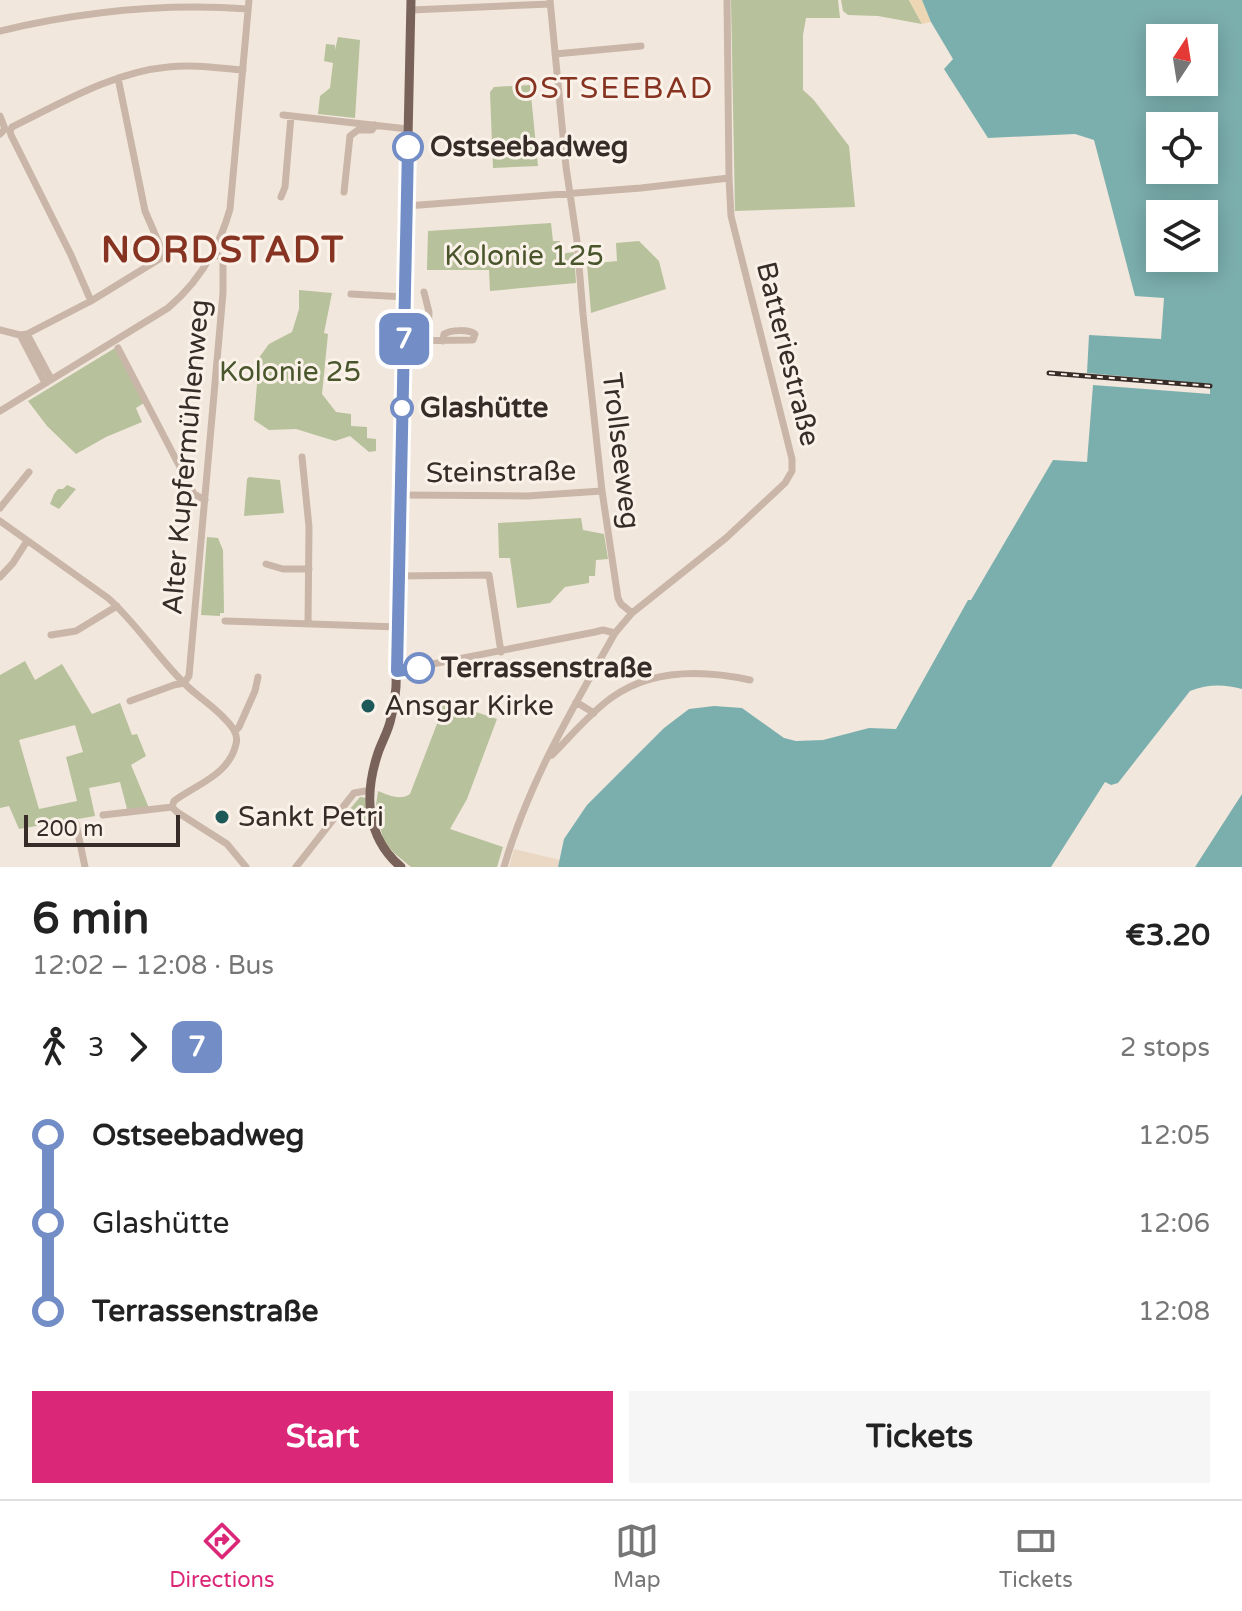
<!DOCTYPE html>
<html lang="en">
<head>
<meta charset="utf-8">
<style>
  body { margin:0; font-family:"Varela Round",sans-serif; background:#f6f6f6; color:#222; height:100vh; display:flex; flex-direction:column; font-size:30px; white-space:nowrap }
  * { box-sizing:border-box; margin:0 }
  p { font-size:26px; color:#767676 }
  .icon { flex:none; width:44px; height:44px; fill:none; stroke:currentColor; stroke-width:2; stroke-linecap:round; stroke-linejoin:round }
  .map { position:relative; height:867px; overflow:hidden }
  .side { display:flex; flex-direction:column; background:#fff; flex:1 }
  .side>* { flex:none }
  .badge { padding:0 16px; border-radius:12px; font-size:28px; line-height:52px }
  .needle { width:52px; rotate:12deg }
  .controls { position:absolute; left:1146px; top:24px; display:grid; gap:16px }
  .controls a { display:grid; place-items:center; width:72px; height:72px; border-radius:0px; background:#fff; box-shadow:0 4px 20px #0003; font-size:40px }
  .scale { position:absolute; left:24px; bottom:20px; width:156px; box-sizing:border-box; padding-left:8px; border:4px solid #372c28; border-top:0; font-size:22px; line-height:28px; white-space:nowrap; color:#372c28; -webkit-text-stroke:6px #faf1e9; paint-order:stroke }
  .map>.badge { position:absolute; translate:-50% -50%; box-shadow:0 0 0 4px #fff }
  .legs { display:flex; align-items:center; gap:12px; height:88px; padding:0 32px; font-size:26px }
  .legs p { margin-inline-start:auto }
  .head { display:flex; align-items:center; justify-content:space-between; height:136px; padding:0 32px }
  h1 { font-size:44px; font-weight:700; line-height:60px }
  .cta { display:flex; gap:16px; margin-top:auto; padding:16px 32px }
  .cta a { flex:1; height:92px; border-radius:0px; background:#db2777; color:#fff; font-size:32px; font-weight:700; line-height:92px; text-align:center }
  .cta a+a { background:#f6f6f6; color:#222 }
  ul { padding:0 32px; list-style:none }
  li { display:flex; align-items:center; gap:28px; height:88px; font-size:30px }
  li i { display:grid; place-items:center; width:12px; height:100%; margin:0 10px; background:currentColor }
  li i::after { content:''; width:20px; height:20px; margin:-10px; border:6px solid; border-radius:50%; background:#fff }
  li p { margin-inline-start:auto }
  li:first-child i { background:linear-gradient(#0000 50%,currentColor 0) }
  li:last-child i { background:linear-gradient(currentColor 50%,#0000 0) }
  .menu { display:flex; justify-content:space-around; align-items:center; height:112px; border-top:2px solid #e0e0e0; background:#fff; font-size:22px; color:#767676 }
  .menu a { display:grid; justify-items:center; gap:4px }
  .menu .selected { color:#db2777 }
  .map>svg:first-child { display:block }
</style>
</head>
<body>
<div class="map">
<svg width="1242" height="867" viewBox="0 0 1242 867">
  <rect width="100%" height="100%" fill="#f2e7dc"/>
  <!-- green -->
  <path fill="#b7c19c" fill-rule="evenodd" d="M 731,0 L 838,0 L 840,18 L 806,18 L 803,35 L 803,90 L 813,99 L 849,146 L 855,207 L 735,211 Z
    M 841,0 L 909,0 L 922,24 L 878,16 L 848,15 L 843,11 Z
    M 338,37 L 360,40 L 355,118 L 318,114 L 320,96 L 330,88 L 333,63 L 324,61 L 326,44 L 335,45 L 335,50 Z
    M 530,85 L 538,166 L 493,168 L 490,92 L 494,87 Z
    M 551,223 L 553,241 L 560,241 L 561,254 L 574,252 L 576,283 L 490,291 L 489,270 L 427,270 L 428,231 Z
    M 639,241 L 659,261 L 666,289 L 591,313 L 587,264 L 617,261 L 616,243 Z
    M 299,290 L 332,293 L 324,333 L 328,334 L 322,394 L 336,412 L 351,414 L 351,426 L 367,427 L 367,438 L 376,439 L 376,451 L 369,452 L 350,436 L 335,441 L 296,429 L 269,430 L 254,420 L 257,384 L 252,380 L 255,363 L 269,344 L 292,332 L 299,309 Z
    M 115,348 L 144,403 L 136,408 L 142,422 L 106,437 L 76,454 L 47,426 L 28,401 Z
    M 249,477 L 280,480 L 284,513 L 244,516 L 247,479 Z
    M 67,485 L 76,489 L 59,509 L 50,504 L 54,494 L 58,489 L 63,489 Z
    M 581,518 L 583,530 L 604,534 L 608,559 L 596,560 L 595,576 L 589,576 L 589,583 L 565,587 L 550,603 L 517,608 L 510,558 L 499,558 L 498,523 Z
    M 207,537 L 218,538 L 223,550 L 224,613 L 220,613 L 220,616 L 201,615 Z
    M 25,661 L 35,680 L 62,664 L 92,714 L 120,703 L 132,735 L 137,734 L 146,756 L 131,765 L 149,808 L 127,809 L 120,782 L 89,788 L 95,816 L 19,829 L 9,806 L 0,808 L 0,675 ZM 75,725 L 83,752 L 66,757 L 77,801 L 39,809 L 19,740 Z
    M 452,704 L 497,719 L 467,799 L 450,829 L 503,847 L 497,867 L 411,867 L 394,853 L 383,840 L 376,805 L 378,791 C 388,795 400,801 410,794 L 440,716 L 440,706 Z
    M 360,797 L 366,798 L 366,825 L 343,817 Z"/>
  <!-- sand -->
  <path fill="#edd6b3" d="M 909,0 L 922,0 L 931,22 L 922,24 Z"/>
  <!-- plaza -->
  <path fill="#ead7c4" d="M 514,849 L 560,860 L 558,867 L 509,867 Z"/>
  <!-- water -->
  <path fill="#7bafae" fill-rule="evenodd" d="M 922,0 L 1242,0 L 1242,689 C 1224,684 1208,684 1190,691 L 1118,783 L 1111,785 L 1105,782 L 1051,867 L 558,867 L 564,839 L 587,805 L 664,728 L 689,709 L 714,706 L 742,708 L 784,738 L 796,741 L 823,740 L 869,728 L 896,729 L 968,600 L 971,600 L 1053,460 L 1087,462 L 1093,385 L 1210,394 L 1210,384 L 1087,373 L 1089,335 L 1161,339 L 1164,298 L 1135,296 L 1094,140 L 1075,134 L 988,138 L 944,69 L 953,59 L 931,22 ZM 1160,38 L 1204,38 L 1204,82 L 1160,82 ZM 1160,126 L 1204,126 L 1204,170 L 1160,170 ZM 1160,214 L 1204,214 L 1204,258 L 1160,258 Z
    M 1242,794 L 1242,867 L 1195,867 Z"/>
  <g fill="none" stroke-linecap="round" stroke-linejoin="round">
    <!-- minor -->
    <path stroke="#cab6a8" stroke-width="7" d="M 550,0 L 566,167 L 577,241 L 583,314 L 602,491 L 618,598 L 621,604 L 632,613
      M 411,10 L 550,4
      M 0,31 C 80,12 166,3 248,9
      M 555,54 L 641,46
      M 283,115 L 408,129
      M 0,116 L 5,129 L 0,134
      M 344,192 L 350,136 L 358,130 L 372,130 L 375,125
      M 281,197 L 285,187 L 291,116
      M 407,206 L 641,188 L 729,178
      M 424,292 L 429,312 L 428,341
      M 351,294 L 405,297
      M 91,301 L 71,255 L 11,135 L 10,131 L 12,127 C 61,103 113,72 168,67 C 193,64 218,68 243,70
      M 0,330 L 20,335 L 27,334 L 91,301 L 161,258 L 161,248 L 145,211 L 118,78
      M 27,334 L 51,379
      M 20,335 L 45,383
      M 404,340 C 427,341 450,340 473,340 L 475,334 C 468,329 451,330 444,334 L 443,341
      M 118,348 L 194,494 L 205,500
      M 0,411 L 168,308 C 200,281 219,248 230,209 L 249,0
      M 302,457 L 309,527 L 308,624
      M 400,495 L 527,496 L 602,491
      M 0,508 L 29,472
      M 0,521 L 108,598 C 136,623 156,655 182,681 C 195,695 211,704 224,718 C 231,725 239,734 236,744 C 229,775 197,784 174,801 L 172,807
      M 266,564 L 283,569 L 309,569
      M 399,576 L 489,575 L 501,652
      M 0,577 L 13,563 L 27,541
      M 225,621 L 398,627
      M 51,635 L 76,631 L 117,606
      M 397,671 L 595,632 L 603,630 L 615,633
      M 184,683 L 189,676 L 223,293 L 223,262 L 221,258 L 214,252
      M 130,701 L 174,685 L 184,683
      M 576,702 L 594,713
      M 235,731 L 239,727 L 255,691 L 258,677
      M 552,755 C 571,736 589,714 611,698 C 651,669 704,670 750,680
      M 172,807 L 177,812 L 227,844 L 246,867
      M 103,815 L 172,807
      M 76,824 L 85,867
      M 296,867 L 354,793 L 371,790
      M 504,867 C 528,784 572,709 615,633 L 632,613 L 726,538 L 785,483 L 792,471 L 792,459 L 731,216 L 729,178 L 727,0"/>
    <!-- major -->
    <path stroke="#796259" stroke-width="9" d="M 401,867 C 366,837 364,795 378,753 C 382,741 389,730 391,718 C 394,707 395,697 396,687 L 411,0"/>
    <!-- rail casing -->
    <g stroke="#372c28" stroke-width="5">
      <path id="rail" d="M 1049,373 L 1210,386"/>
    </g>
    <!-- rail -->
    <use href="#rail" stroke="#faf1e9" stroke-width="2" stroke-dasharray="6" stroke-linecap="butt"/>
  </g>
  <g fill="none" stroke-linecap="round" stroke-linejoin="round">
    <!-- line-1 casing -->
    <g stroke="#fff" stroke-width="18">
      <path id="line-1" d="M 408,147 L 397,671 L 419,668"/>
    </g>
    <!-- line-1 -->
    <use href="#line-1" stroke="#738ec6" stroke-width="12"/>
  </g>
  <!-- markers -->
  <g fill="#fff" stroke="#738ec6" stroke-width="4">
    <circle cx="408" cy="147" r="14"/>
    <circle cx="402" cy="408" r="10"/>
    <circle cx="419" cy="668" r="14"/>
  </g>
  <g fill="#1e5959" stroke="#faf1e9" stroke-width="3">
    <circle cx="368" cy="706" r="8"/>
    <circle cx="222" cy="817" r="8"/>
  </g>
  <g text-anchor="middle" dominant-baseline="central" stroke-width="6" stroke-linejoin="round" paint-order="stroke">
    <!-- stop labels -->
    <g font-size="28" font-weight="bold" fill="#372c28" stroke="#faf1e9" text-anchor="start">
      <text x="430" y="147">Ostseebadweg</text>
      <text x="420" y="408">Glashütte</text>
      <text x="441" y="668">Terrassenstraße</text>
    </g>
    <!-- park labels -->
    <g font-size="28" fill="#49562c" stroke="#faf1e9">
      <text x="524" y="256">Kolonie 125</text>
      <text x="290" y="372">Kolonie 25</text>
    </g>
    <!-- street labels -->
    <g font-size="28" fill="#372c28" stroke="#faf1e9">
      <text transform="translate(788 354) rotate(76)">Batteriestraße</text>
      <text transform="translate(621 451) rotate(83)">Trollseeweg</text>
      <text transform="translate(186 457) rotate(-85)">Alter Kupfermühlenweg</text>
      <text transform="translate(501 472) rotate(-1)">Steinstraße</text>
    </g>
    <!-- poi labels -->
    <g font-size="28" fill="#372c28" stroke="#faf1e9" text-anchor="start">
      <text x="384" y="706">Ansgar Kirke</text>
      <text x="238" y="817">Sankt Petri</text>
    </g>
    <!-- neighbourhood labels -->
    <g font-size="30" letter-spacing="2" fill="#863321" stroke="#faf1e9">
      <text x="614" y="88">OSTSEEBAD</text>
    </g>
    <!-- district labels -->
    <g font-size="36" font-weight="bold" letter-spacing="2" fill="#863321" stroke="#faf1e9">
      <text x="223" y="250">NORDSTADT</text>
    </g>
  </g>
</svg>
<div class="controls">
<a><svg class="needle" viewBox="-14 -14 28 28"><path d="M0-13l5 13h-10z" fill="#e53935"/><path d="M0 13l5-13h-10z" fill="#767676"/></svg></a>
<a><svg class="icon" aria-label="locate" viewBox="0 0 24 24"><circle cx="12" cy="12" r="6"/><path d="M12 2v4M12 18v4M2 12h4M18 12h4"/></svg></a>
<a><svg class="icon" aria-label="layers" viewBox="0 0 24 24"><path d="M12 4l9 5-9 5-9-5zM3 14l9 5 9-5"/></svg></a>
</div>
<div class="scale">200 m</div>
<b class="badge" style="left:404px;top:339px;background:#738ec6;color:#fff">7</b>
</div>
<section class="side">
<div class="head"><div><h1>6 min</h1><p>12:02 – 12:08 · Bus</p></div><b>€3.20</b></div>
<div class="legs"><svg class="icon" aria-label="walk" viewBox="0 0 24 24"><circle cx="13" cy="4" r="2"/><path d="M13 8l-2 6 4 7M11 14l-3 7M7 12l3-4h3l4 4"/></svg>3<svg class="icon" aria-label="forward" viewBox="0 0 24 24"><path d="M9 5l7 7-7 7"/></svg><b class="badge" style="background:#738ec6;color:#fff">7</b><p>2 stops</p></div>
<ul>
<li><i style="color:#738ec6"></i><b>Ostseebadweg</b><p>12:05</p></li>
<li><i style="color:#738ec6"></i><span>Glashütte</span><p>12:06</p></li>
<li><i style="color:#738ec6"></i><b>Terrassenstraße</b><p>12:08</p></li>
</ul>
<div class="cta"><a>Start</a><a>Tickets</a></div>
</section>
<nav class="menu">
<a class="selected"><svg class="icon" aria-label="directions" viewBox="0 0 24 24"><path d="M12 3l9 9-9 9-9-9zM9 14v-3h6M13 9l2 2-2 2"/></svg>Directions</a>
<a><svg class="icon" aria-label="map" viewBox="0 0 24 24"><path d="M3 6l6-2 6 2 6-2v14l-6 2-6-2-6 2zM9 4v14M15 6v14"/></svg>Map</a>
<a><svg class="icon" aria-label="tickets" viewBox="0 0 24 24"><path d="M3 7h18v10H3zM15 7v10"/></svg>Tickets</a>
</nav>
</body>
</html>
